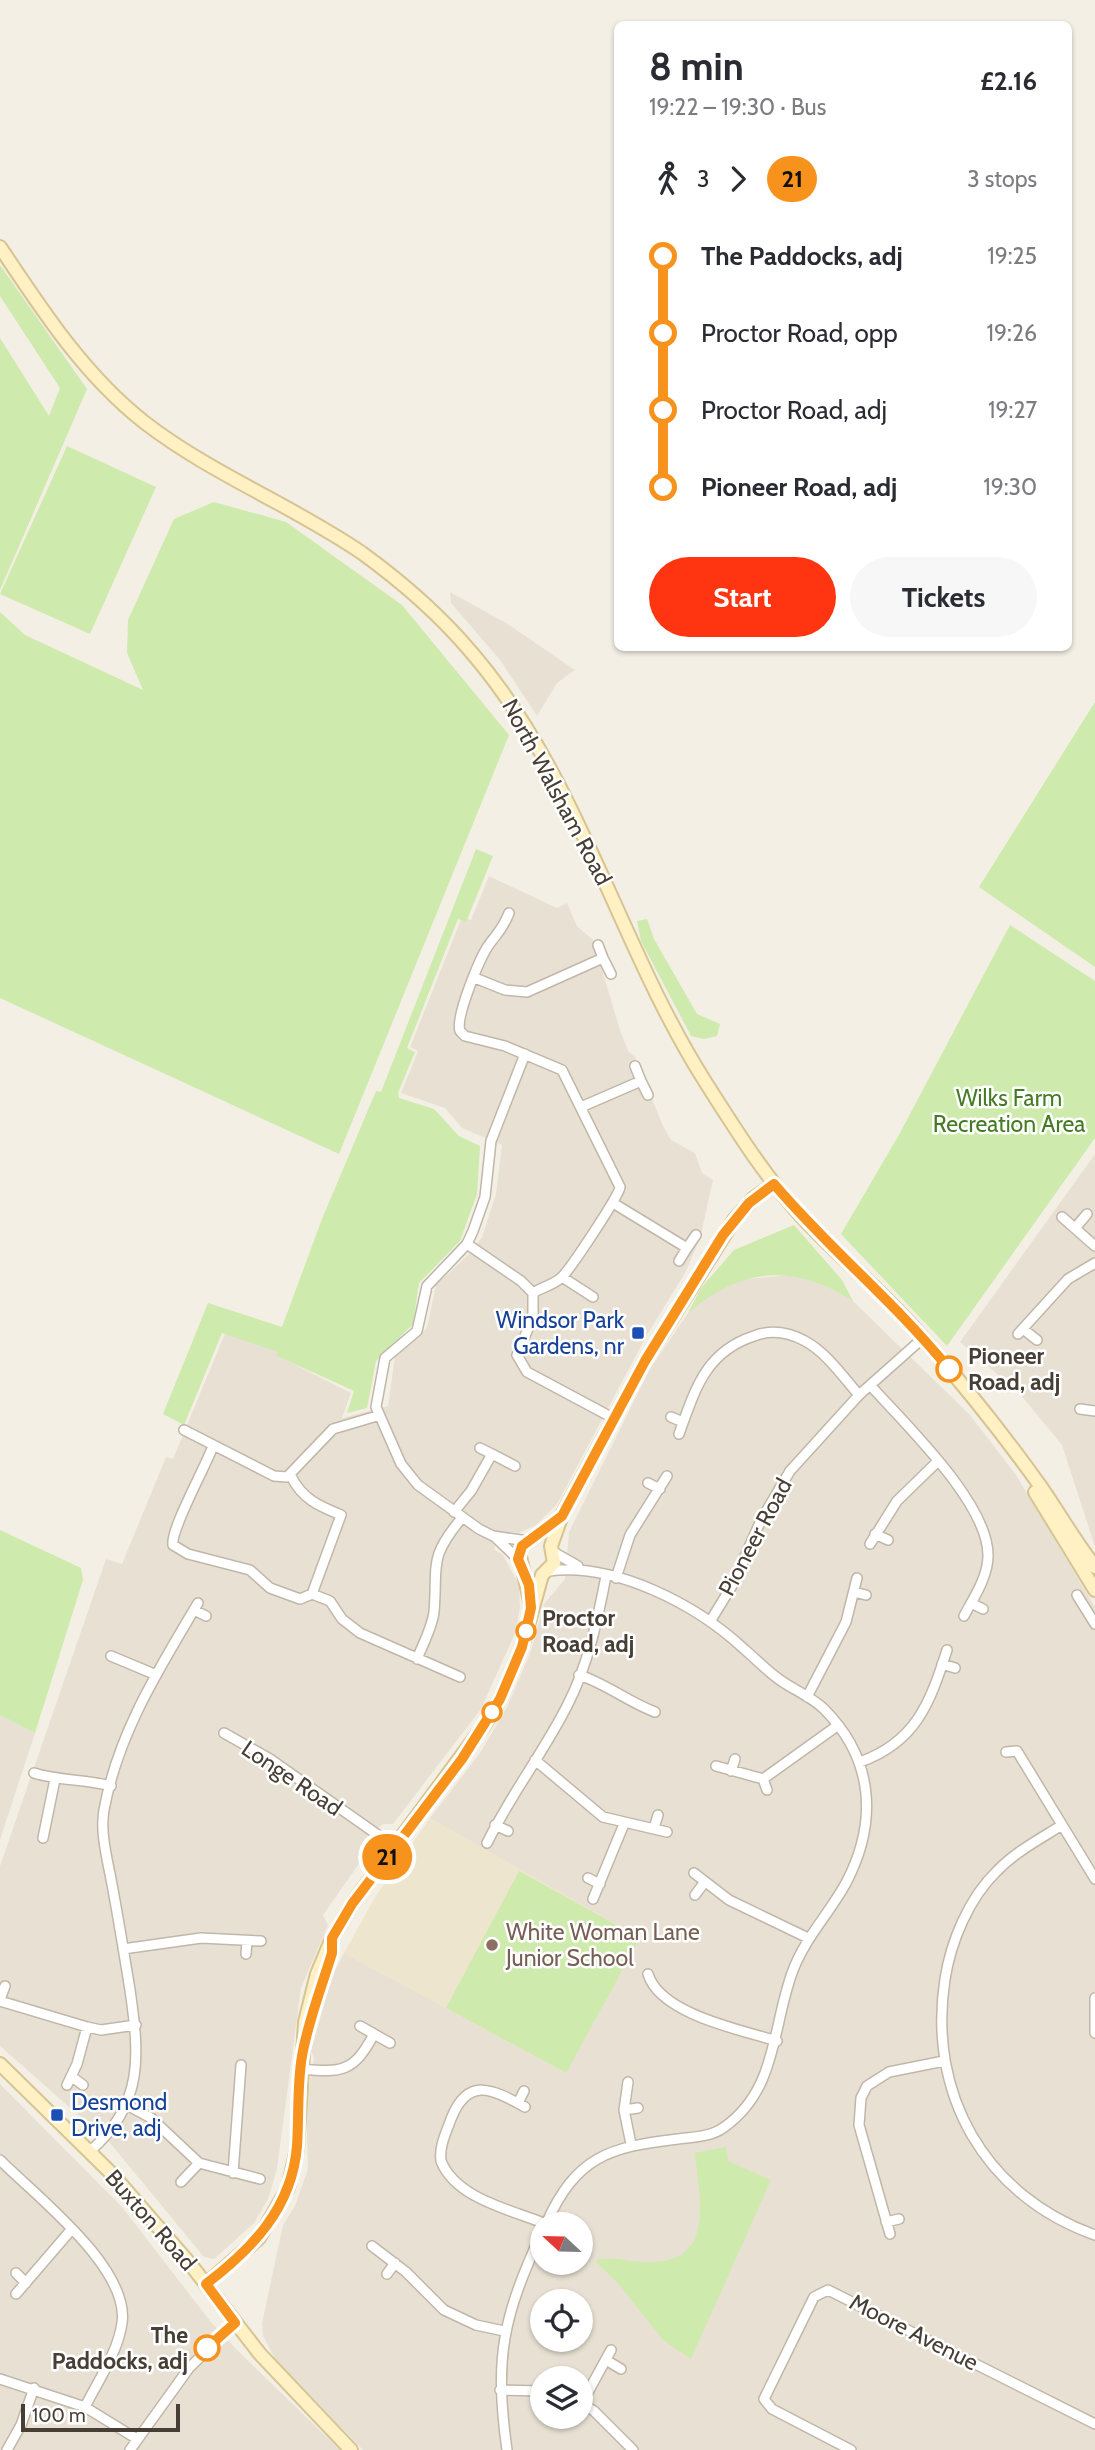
<!DOCTYPE html>
<html lang="en">
<head>
<meta charset="utf-8">
<style>
  body { margin:0; font-family:Cabin,sans-serif; background:#f7f7f7; color:#2b2b33; height:100vh; display:flex; flex-direction:column; font-size:26px; white-space:nowrap }
  * { box-sizing:border-box; margin:0 }
  p { font-size:23px; color:#7c7c81 }
  .icon { flex:none; width:38px; height:38px; fill:none; stroke:currentColor; stroke-width:2; stroke-linecap:round; stroke-linejoin:round }
  .map { position:relative; flex:1; overflow:hidden }
  .panel { position:absolute; left:614px; top:21px; width:458px; height:630px; display:flex; flex-direction:column; background:#fff; border-radius:10px; box-shadow:0 2px 5px #0004 }
  .panel>* { flex:none }
  .badge { padding:0 14px; border-radius:23px; font-size:24px; line-height:46px }
  .needle { width:46px; rotate:292deg }
  .fabs { position:absolute; left:530px; top:2212px; display:grid; gap:14px }
  .fabs a { display:grid; place-items:center; width:63px; height:63px; border-radius:50%; background:#fff; box-shadow:0 2px 5px #0004; font-size:35px }
  .scale { position:absolute; left:21px; bottom:18px; width:159px; box-sizing:border-box; padding-left:7px; border:4px solid #473f35; border-top:0; font-size:19px; line-height:24px; white-space:nowrap; color:#473f35; -webkit-text-stroke:5px #fff; paint-order:stroke }
  .map>.badge { position:absolute; translate:-50% -50%; box-shadow:0 0 0 4px #fff }
  .legs { display:flex; align-items:center; gap:10px; height:77px; padding:0 35px; font-size:23px }
  .legs p { margin-inline-start:auto }
  .headline { display:flex; align-items:center; justify-content:space-between; height:119px; padding:0 35px }
  h1 { font-size:38px; font-weight:700; line-height:52px }
  .action { display:flex; gap:14px; margin-top:auto; padding:14px 35px }
  .action a { flex:1; height:80px; border-radius:42px; background:#ff3411; color:#fff; font-size:28px; font-weight:700; line-height:80px; text-align:center }
  .action a+a { background:#f7f7f7; color:#2b2b33 }
  ul { padding:0 35px; list-style:none }
  li { display:flex; align-items:center; gap:24px; height:77px; font-size:26px }
  li i { display:grid; place-items:center; width:10px; height:100%; margin:0 9px; background:currentColor }
  li i::after { content:''; width:18px; height:18px; margin:-9px; border:5px solid; border-radius:50%; background:#fff }
  li p { margin-inline-start:auto }
  li:first-child i { background:linear-gradient(#0000 50%,currentColor 0) }
  li:last-child i { background:linear-gradient(currentColor 50%,#0000 0) }
  .map>svg:first-child { display:block }
</style>
</head>
<body>
<div class="map">
<svg width="1095" height="2450" viewBox="0 0 1095 2450">
  <rect width="100%" height="100%" fill="#f4efe5"/>
  <!-- residential -->
  <path fill="#e8e1d3" fill-rule="evenodd" d="M 450,592 L 506,623 L 575,670 L 557,683 L 537,716 L 500,660 L 451,603 Z
    M 489,876 L 557,908 L 567,903 L 577,926 L 593,940 L 621,1033 L 628,1051 L 635,1057 L 663,1126 L 671,1140 L 695,1153 L 702,1173 L 713,1180 L 700,1239 L 685,1273 L 647,1335 L 557,1504 L 536,1525 L 519,1533 L 502,1531 L 494,1549 L 503,1555 L 519,1585 L 520,1607 L 516,1631 L 481,1709 L 393,1824 L 383,1824 L 368,1837 L 363,1858 L 323,1915 L 328,1925 L 301,1988 L 277,2169 L 268,2199 L 254,2223 L 214,2259 L 204,2257 L 110,2143 L 0,2046 L 0,1866 L 106,1559 L 122,1564 L 166,1457 L 173,1459 L 226,1331 L 278,1349 L 278,1356 L 351,1393 L 342,1418 L 388,1406 L 395,1356 L 427,1328 L 436,1285 L 470,1253 L 482,1237 L 496,1194 L 502,1145 L 462,1128 L 445,1108 L 401,1093 L 418,1051 L 410,1047 L 462,917 L 471,920 Z
    M 1095,1154 L 1095,1547 L 1062,1445 L 1020,1394 L 960,1342 Z
    M 793,1275 L 826,1284 L 853,1301 L 970,1415 L 1016,1475 L 1095,1607 L 1095,2450 L 363,2450 L 277,2362 L 263,2336 L 262,2323 L 283,2225 L 295,2206 L 308,2169 L 306,2103 L 314,2058 L 311,2051 L 331,1979 L 344,1953 L 566,2072 L 639,1938 L 430,1818 L 480,1753 L 507,1707 L 531,1651 L 544,1604 L 565,1579 L 569,1532 L 650,1369 L 688,1313 L 711,1293 L 745,1279 ZM 542,2224 L 581,2224 L 581,2263 L 542,2263 ZM 542,2301 L 581,2301 L 581,2340 L 542,2340 ZM 542,2378 L 581,2378 L 581,2417 L 542,2417 Z
    M 0,1715 L 35,1733 L 0,1840 Z
    M 0,2084 L 122,2207 L 211,2322 L 237,2350 L 340,2450 L 0,2450 Z"/>
  <!-- education -->
  <path fill="#eee5ce" d="M 430,1818 L 640,1938 L 566,2073 L 344,1953 L 374,1899 Z"/>
  <!-- green -->
  <path fill="#ceeaac" d="M 0,265 L 87,389 L 0,590 L 0,338 L 49,416 L 60,388 L 0,296 Z
    M 67,446 L 156,487 L 90,634 L 0,594 Z
    M 214,502 L 286,522 L 402,605 L 509,735 L 339,1154 L 0,998 L 0,612 L 25,635 L 143,690 L 127,653 L 128,620 L 174,519 Z
    M 1095,702 L 1095,967 L 979,887 Z
    M 476,849 L 493,856 L 466,922 L 458,919 L 407,1048 L 415,1052 L 398,1093 L 399,1098 L 434,1109 L 459,1136 L 480,1146 L 477,1194 L 460,1241 L 419,1283 L 413,1324 L 376,1361 L 367,1408 L 347,1413 L 354,1391 L 277,1356 L 278,1352 L 222,1333 L 184,1425 L 163,1414 L 208,1303 L 282,1327 L 322,1219 L 376,1091 L 381,1092 Z
    M 647,919 L 654,939 L 697,1014 L 720,1024 L 717,1036 L 704,1039 L 691,1036 L 641,941 L 637,921 Z
    M 1010,925 L 1095,981 L 1095,1138 L 947,1346 L 841,1234 L 900,1133 Z
    M 794,1225 L 842,1280 L 853,1301 C 794,1263 741,1267 688,1313 L 701,1288 L 734,1250 Z
    M 0,1530 L 81,1568 L 83,1580 L 35,1733 L 0,1715 Z
    M 519,1871 L 640,1938 L 566,2073 L 446,2008 Z
    M 726,2147 L 728,2161 L 771,2180 L 691,2359 L 663,2340 L 617,2282 L 596,2262 L 598,2259 C 617,2257 634,2263 653,2262 C 716,2260 699,2196 695,2153 Z"/>
  <g fill="none" stroke-linecap="round" stroke-linejoin="round">
    <!-- street casing -->
    <g stroke="#c0b7a8" stroke-width="12">
      <path id="street" d="M 509,913 C 502,931 497,933 488,946 C 479,960 455,1018 460,1031 L 465,1036 L 505,1046 L 562,1070 L 620,1187 C 619,1196 571,1268 562,1277 C 554,1285 542,1287 533,1293
        M 603,958 L 611,974
        M 475,978 L 505,990 L 527,992 L 603,958 L 598,945
        M 525,1054 L 491,1141 L 485,1197 L 473,1231 L 467,1244 L 427,1286 L 417,1331 L 385,1358 L 376,1407 L 401,1464 L 418,1485 L 479,1529 L 493,1536 L 528,1541
        M 641,1081 L 648,1095
        M 581,1107 L 641,1081 L 635,1066
        M 613,1203 L 687,1248 L 696,1235
        M 1062,1217 L 1095,1246
        M 1076,1227 L 1087,1214
        M 467,1244 L 521,1281 L 533,1293 L 533,1317 L 517,1355 L 527,1372 L 613,1418
        M 679,1261 L 687,1248
        M 562,1277 L 593,1297
        M 1023,1329 L 1037,1340
        M 1018,1334 L 1068,1279 L 1095,1263
        M 870,1385 C 905,1424 989,1504 988,1556 C 988,1577 973,1599 964,1616
        M 1080,1409 L 1095,1411
        M 671,1417 L 683,1422
        M 184,1430 L 274,1476 L 287,1477 L 333,1429 L 377,1416
        M 679,1434 C 695,1390 705,1352 754,1336 C 772,1329 788,1332 805,1341 C 827,1353 843,1377 859,1395
        M 213,1446 C 206,1466 170,1530 173,1545 L 188,1554 L 250,1570 L 270,1588 L 300,1599 L 312,1594 L 341,1515 C 319,1506 302,1499 291,1476
        M 480,1448 L 492,1454
        M 648,1483 L 660,1489
        M 454,1512 L 471,1491 L 492,1454 L 515,1466
        M 875,1534 L 888,1540
        M 495,1537 L 518,1559
        M 870,1544 L 897,1501 L 937,1462
        M 555,1553 L 578,1566
        M 616,1578 L 630,1535 L 667,1476
        M 854,1592 L 866,1595
        M 312,1594 L 330,1601 L 342,1619 L 360,1633 L 460,1677
        M 1077,1595 L 1095,1624
        M 971,1603 L 983,1609
        M 194,1610 L 206,1616
        M 711,1620 L 733,1584 L 761,1520 L 790,1471 L 859,1395 L 923,1338
        M 111,1656 L 154,1674
        M 417,1659 C 423,1644 432,1628 434,1612 C 438,1564 428,1559 461,1519
        M 942,1664 L 955,1668
        M 579,1675 C 607,1684 628,1702 655,1712
        M 807,1697 L 846,1622 L 857,1578
        M 224,1733 L 270,1759 L 395,1847
        M 1006,1752 L 1017,1751 L 1095,1879
        M 535,1760 L 603,1817 L 667,1832
        M 860,1762 C 916,1742 930,1703 947,1650
        M 716,1766 L 763,1779 L 837,1726
        M 731,1771 L 735,1759
        M 34,1773 C 59,1781 85,1779 111,1786
        M 763,1779 L 767,1790
        M 495,1825 L 508,1831
        M 1062,1825 C 1040,1839 1015,1852 997,1871 C 969,1898 951,1941 945,1979 C 927,2094 985,2196 1095,2235
        M 654,1828 L 658,1815
        M 43,1838 L 55,1779
        M 487,1843 C 511,1794 544,1752 568,1704 C 588,1665 598,1618 606,1576
        M 694,1873 L 729,1900 L 808,1938
        M 588,1878 L 600,1884
        M 695,1895 L 704,1883
        M 593,1899 L 624,1824
        M 123,1949 L 201,1938 L 261,1941
        M 246,1954 L 247,1941
        M 648,1974 C 660,2014 741,2030 777,2041
        M 1095,1998 L 1095,2033
        M 0,2000 L 5,1986
        M 0,2001 L 87,2027 L 101,2030 L 136,2025
        M 374,2034 L 390,2043
        M 301,2069 C 342,2073 354,2072 374,2034 L 360,2026
        M 72,2077 L 83,2085
        M 628,2082 L 624,2110 L 631,2144
        M 67,2085 L 77,2064 L 87,2027
        M 518,2103 L 524,2091
        M 125,2104 L 151,2118 L 199,2163 L 260,2179
        M 525,2107 C 492,2089 468,2076 451,2119 C 446,2133 439,2146 441,2161 C 456,2199 512,2210 546,2224 C 576,2157 608,2147 678,2139 C 693,2137 710,2137 723,2128 C 777,2091 772,2028 792,1973 C 804,1939 829,1914 846,1883 C 878,1822 874,1759 824,1709 C 812,1697 794,1690 780,1680 C 767,1671 756,1659 744,1649 C 697,1605 615,1562 549,1571
        M 624,2110 L 638,2108
        M 90,2151 C 145,2104 139,2053 130,1990 C 124,1953 118,1916 111,1879 C 107,1858 100,1832 104,1810 C 118,1733 159,1669 198,1603
        M 0,2160 C 36,2196 130,2268 122,2323 C 118,2352 98,2381 85,2407
        M 233,2173 L 241,2065
        M 181,2182 L 199,2163
        M 886,2222 L 899,2219
        M 890,2234 L 859,2125 L 861,2098 L 867,2086 L 889,2072 L 944,2061
        M 372,2246 L 406,2272 L 444,2310 L 476,2325 L 504,2331
        M 16,2273 L 26,2283
        M 387,2274 L 395,2263
        M 16,2294 L 71,2230
        M 606,2360 L 621,2369
        M 0,2379 L 85,2407 L 137,2439
        M 500,2390 L 542,2391
        M 581,2403 L 594,2411 L 633,2450
        M 582,2403 L 611,2350
        M 7,2450 L 21,2425 L 34,2388
        M 130,2450 L 189,2368 L 235,2323
        M 507,2450 C 494,2356 503,2317 542,2232
        M 851,2450 L 772,2409 L 764,2399 L 814,2297 L 828,2290 L 1095,2424"/>
    </g>
    <!-- secondary casing -->
    <g stroke="#d6c493" stroke-width="16">
      <path id="secondary" d="M 0,247 C 42,310 84,375 144,422 C 211,474 292,505 362,553 C 402,582 440,615 472,653 C 580,779 618,945 706,1083 C 736,1130 765,1177 803,1218 C 841,1259 885,1293 921,1336 C 963,1384 1004,1435 1041,1487 C 1059,1513 1075,1541 1095,1567
        M 1035,1492 L 1095,1590
        M 530,1601 L 519,1552 L 522,1546 L 558,1519
        M 0,2064 L 113,2175 L 191,2265 L 260,2354 L 351,2450
        M 206,2284 L 259,2238 L 288,2188 L 297,2149 L 305,2022 L 317,1974 L 332,1938 L 352,1904 L 485,1724 L 500,1699 L 522,1647 L 542,1575 L 554,1563 L 551,1546 L 562,1515 L 645,1361 L 734,1220 L 754,1198 L 774,1184"/>
    </g>
    <!-- street -->
    <use href="#street" stroke="#fff" stroke-width="9"/>
    <!-- secondary -->
    <use href="#secondary" stroke="#fff1c4" stroke-width="12"/>
  </g>
  <g fill="none" stroke-linecap="round" stroke-linejoin="round">
    <!-- line-1 casing -->
    <g stroke="#fff" stroke-width="16">
      <path id="line-1" d="M 207,2348 L 235,2323 L 206,2284 C 252,2249 292,2208 297,2146 C 299,2117 297,2085 302,2056 C 308,2021 322,1986 332,1953 L 332,1938 L 352,1904 L 462,1759 L 500,1699 L 522,1647 L 531,1608 L 529,1585 L 518,1559 L 522,1546 L 562,1516 L 645,1361 L 723,1235 L 749,1203 L 774,1184 C 829,1249 895,1302 949,1369"/>
    </g>
    <!-- line-1 -->
    <use href="#line-1" stroke="#f7931d" stroke-width="10"/>
  </g>
  <!-- markers -->
  <g fill="#1a4fb4" stroke="#fff" stroke-width="2.5">
    <rect x="631" y="1326" width="14" height="14" rx="3.5"/>
    <rect x="50" y="2108" width="14" height="14" rx="3.5"/>
  </g>
  <g fill="#fff" stroke="#f7931d" stroke-width="3.5">
    <circle cx="949" cy="1369" r="12"/>
    <circle cx="526" cy="1631" r="9"/>
    <circle cx="492" cy="1712" r="9"/>
    <circle cx="207" cy="2348" r="12"/>
  </g>
  <circle fill="#8d6e63" stroke="#fff" stroke-width="2.5" cx="492" cy="1945" r="7"/>
  <g text-anchor="middle" dominant-baseline="central" stroke-width="5" stroke-linejoin="round" paint-order="stroke">
    <!-- street labels -->
    <g font-size="23" fill="#473f35" stroke="#fff">
      <text transform="translate(557 792) rotate(62)">North Walsham Road</text>
      <text transform="translate(755 1537) rotate(-62)">Pioneer Road</text>
      <text transform="translate(292 1778) rotate(34)">Longe Road</text>
      <text transform="translate(151 2220) rotate(49)">Buxton Road</text>
      <text transform="translate(914 2332) rotate(27)">Moore Avenue</text>
    </g>
    <!-- park labels -->
    <g font-size="23" fill="#467b25" stroke="#fff">
      <text x="1009" y="1098">Wilks Farm<tspan x="1009" dy="26">Recreation Area</tspan></text>
    </g>
    <!-- transit labels -->
    <g font-size="23" fill="#164399" stroke="#fff" text-anchor="end">
      <text x="624" y="1320">Windsor Park<tspan x="624" dy="26">Gardens, nr</tspan></text>
      <text x="71" y="2102" text-anchor="start">Desmond<tspan x="71" dy="26">Drive, adj</tspan></text>
    </g>
    <!-- stop labels -->
    <g font-size="23" font-weight="bold" fill="#473f35" stroke="#fff" text-anchor="start">
      <text x="968" y="1356">Pioneer<tspan x="968" dy="26">Road, adj</tspan></text>
      <text x="542" y="1618">Proctor<tspan x="542" dy="26">Road, adj</tspan></text>
      <text x="188" y="2335" text-anchor="end">The<tspan x="188" dy="26">Paddocks, adj</tspan></text>
    </g>
    <!-- education labels -->
    <g font-size="23" fill="#785e54" stroke="#fff" text-anchor="start">
      <text x="506" y="1932">White Woman Lane<tspan x="506" dy="26">Junior School</tspan></text>
    </g>
  </g>
</svg>
<div class="fabs">
<a><svg class="needle" viewBox="-14 -14 28 28"><path d="M0-13l5 13h-10z" fill="#e53935"/><path d="M0 13l5-13h-10z" fill="#7c7c81"/></svg></a>
<a><svg class="icon" aria-label="locate" viewBox="0 0 24 24"><circle cx="12" cy="12" r="6"/><path d="M12 2v4M12 18v4M2 12h4M18 12h4"/></svg></a>
<a><svg class="icon" aria-label="layers" viewBox="0 0 24 24"><path d="M12 4l9 5-9 5-9-5zM3 14l9 5 9-5"/></svg></a>
</div>
<div class="scale">100 m</div>
<b class="badge" style="left:387px;top:1857px;background:#f7931d;color:#111">21</b>
<section class="panel">
<div class="headline"><div><h1>8 min</h1><p>19:22 – 19:30 · Bus</p></div><b>£2.16</b></div>
<div class="legs"><svg class="icon" aria-label="walk" viewBox="0 0 24 24"><circle cx="13" cy="4" r="2"/><path d="M13 8l-2 6 4 7M11 14l-3 7M7 12l3-4h3l4 4"/></svg>3<svg class="icon" aria-label="forward" viewBox="0 0 24 24"><path d="M9 5l7 7-7 7"/></svg><b class="badge" style="background:#f7931d;color:#111">21</b><p>3 stops</p></div>
<ul>
<li><i style="color:#f7931d"></i><b>The Paddocks, adj</b><p>19:25</p></li>
<li><i style="color:#f7931d"></i><span>Proctor Road, opp</span><p>19:26</p></li>
<li><i style="color:#f7931d"></i><span>Proctor Road, adj</span><p>19:27</p></li>
<li><i style="color:#f7931d"></i><b>Pioneer Road, adj</b><p>19:30</p></li>
</ul>
<div class="action"><a>Start</a><a>Tickets</a></div>
</section>
</div>
</body>
</html>
